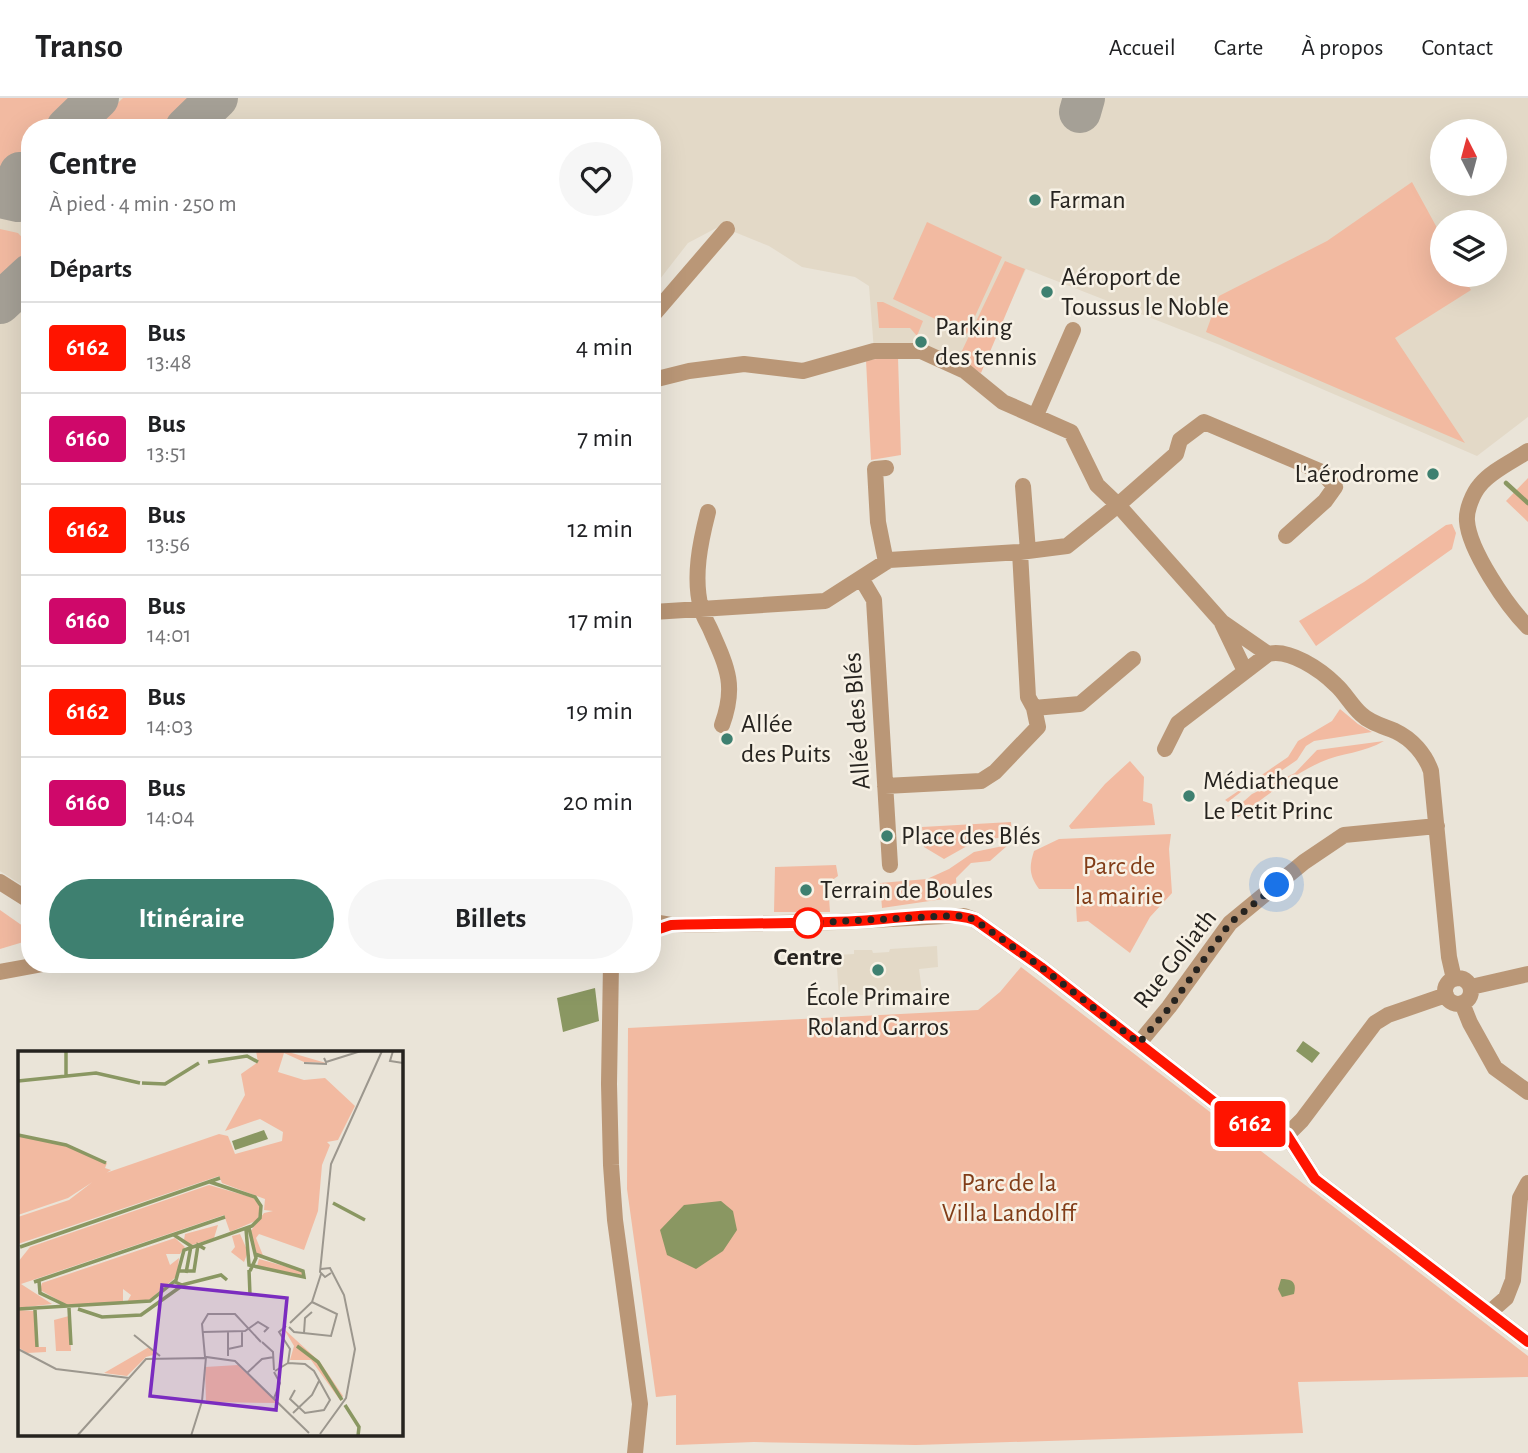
<!DOCTYPE html>
<html lang="fr">
<head>
<meta charset="utf-8">
<style>
  body { margin:0; font-family:"Alegreya Sans",sans-serif; background:#f6f6f6; color:#202124; height:100vh; display:flex; flex-direction:column; font-size:26px; white-space:nowrap }
  * { box-sizing:border-box; margin:0 }
  p { font-size:23px; color:#757577 }
  .icon { flex:none; width:38px; height:38px; fill:none; stroke:currentColor; stroke-width:2; stroke-linecap:round; stroke-linejoin:round }
  .map { position:relative; flex:1; overflow:hidden }
  .panel { position:absolute; left:21px; top:21px; width:640px; height:854px; display:flex; flex-direction:column; background:#fff; border-radius:28px; box-shadow:0 7px 28px #0002 }
  .panel>* { flex:none }
  .badge { padding:0 14px; border-radius:5px; font-size:24px; line-height:46px }
  .needle { width:46px; rotate:354deg }
  .controls { position:absolute; left:1430px; top:21px; display:grid; gap:14px }
  .controls a { display:grid; place-items:center; width:77px; height:77px; border-radius:50%; background:#fff; box-shadow:0 7px 28px #0002; font-size:35px }
  .you { position:absolute; width:35px; height:35px; margin:-18px; border:5px solid #fff; border-radius:50%; background:#1a73e8; box-shadow:0 0 0 10px #1a73e833 }
  .map>.badge { position:absolute; translate:-50% -50%; box-shadow:0 0 0 4px #fff }
  h2 { padding:0 28px; font-size:26px; line-height:63px }
  .round { display:grid; place-items:center; flex:none; width:74px; height:74px; border-radius:37px; background:#f6f6f6 }
  .headline { display:flex; align-items:center; justify-content:space-between; height:119px; padding:0 28px }
  h1 { font-size:33px; font-weight:600; line-height:52px }
  .cta { display:flex; gap:14px; margin-top:auto; padding:14px 28px }
  .cta a { flex:1; height:80px; border-radius:42px; background:#3e8070; color:#fff; font-size:28px; font-weight:600; line-height:80px; text-align:center }
  .cta a+a { background:#f6f6f6; color:#202124 }
  ul { padding:0; list-style:none }
  li { display:flex; align-items:center; gap:21px; height:91px; padding:0 28px; border-top:2px solid #e0e0e0 }
  li div { flex:1 }
  li b { display:block; font-size:26px }
  li em { font-style:normal }
  li .badge { min-width:77px; font-weight:700; text-align:center }
  header { display:flex; align-items:center; gap:42px; box-sizing:border-box; height:98px; padding:0 35px; background:#fff; border-bottom:2px solid #e0e0e0 }
  header strong { font-size:33px }
  nav { display:flex; gap:38px; margin-inline-start:auto; font-size:24px }
  .map>svg:first-child { display:block }
</style>
</head>
<body>
<header>
<strong>Transo</strong>
<nav><a>Accueil</a><a>Carte</a><a>À propos</a><a>Contact</a></nav>
</header>
<div class="map">
<svg width="1528" height="1355" viewBox="0 0 1528 1355">
  <rect width="100%" height="100%" fill="#eae4d8"/>
  <!-- built -->
  <path fill="#e3d9c7" fill-rule="evenodd" d="M 0,0 L 1528,0 L 1528,319 L 1477,358 L 1220,247 L 1026,171 L 975,281 L 921,253 L 874,253 L 869,188 L 855,179 L 802,169 L 769,148 L 727,131 L 724,126 L 688,145 L 653,190 L 653,30 L 30,30 L 30,792 L 0,773 ZM 1442,33 L 1494,33 L 1494,86 L 1442,86 ZM 1442,124 L 1494,124 L 1494,177 L 1442,177 Z
    M 937,848 L 938,869 L 919,871 L 922,893 L 893,895 L 893,892 L 889,892 L 889,895 L 880,896 L 879,893 L 876,893 L 876,896 L 839,899 L 836,857 L 854,856 L 854,852 L 872,852 L 873,855 L 889,854 L 890,851 Z"/>
  <!-- green -->
  <path fill="#f2baa1" d="M 0,0 L 77,0 L 46,30 L 30,30 L 30,45 L 0,74 Z
    M 123,0 L 199,0 L 167,30 L 92,30 Z
    M 1412,84 L 1442,139 L 1442,177 L 1462,177 L 1471,192 L 1395,240 L 1465,345 L 1206,234 L 1219,198 L 1327,143 Z
    M 927,124 L 1002,159 L 967,236 L 893,201 Z
    M 0,131 L 18,135 L 30,148 L 30,160 L 0,188 Z
    M 1005,163 L 1025,171 L 981,275 L 958,261 Z
    M 877,204 L 883,204 L 923,223 L 917,238 L 910,230 L 879,230 Z
    M 898,259 L 901,357 L 871,362 L 866,262 Z
    M 1528,380 L 1528,424 L 1506,403 Z
    M 1452,426 L 1456,435 L 1452,451 L 1316,548 L 1299,523 L 1364,484 L 1446,427 Z
    M 1340,611 L 1358,626 L 1372,634 L 1314,643 L 1306,648 L 1297,662 L 1278,675 L 1255,683 L 1228,704 L 1225,702 L 1288,659 L 1298,643 L 1332,623 Z
    M 1384,643 C 1364,655 1341,655 1321,664 C 1290,678 1264,700 1238,719 L 1234,712 L 1252,696 L 1295,675 L 1317,652 Z
    M 1130,663 L 1144,679 L 1143,703 L 1152,706 L 1155,727 L 1071,731 L 1069,728 L 1105,686 Z
    M 1011,724 L 1012,738 L 976,743 L 944,761 L 924,749 L 922,729 Z
    M 1171,736 L 1169,751 L 1172,795 L 1150,819 L 1130,855 L 1088,823 L 1077,824 L 1075,791 L 1039,791 C 1029,777 1029,769 1034,753 L 1059,741 Z
    M 1008,747 L 990,763 L 971,765 L 956,780 L 957,799 L 882,810 L 880,785 L 927,781 L 949,771 L 974,754 Z
    M 836,767 L 838,778 L 828,785 L 830,814 L 774,814 L 775,769 Z
    M 0,812 L 30,833 L 30,842 L 0,851 Z
    M 1021,869 L 1528,1258 L 1528,1279 L 1298,1284 L 1303,1335 L 916,1347 L 754,1344 L 676,1347 L 676,1297 L 656,1299 L 627,1091 L 628,930 L 978,912 L 1000,894 Z"/>
  <!-- water -->
  <path fill="#8a9762" d="M 595,890 L 599,923 L 563,934 L 557,900 Z
    M 1303,943 L 1320,955 L 1312,965 L 1296,953 Z
    M 721,1103 L 733,1113 L 737,1132 L 723,1153 L 696,1171 L 667,1157 L 660,1132 L 684,1107 Z
    M 1281,1181 C 1292,1181 1297,1184 1294,1196 L 1282,1199 L 1278,1191 Z"/>
  <g fill="none" stroke-linecap="round" stroke-linejoin="round">
    <!-- stream -->
    <path stroke="#8a9762" stroke-width="4.5" d="M 1506,385 L 1528,405"/>
    <!-- taxiway -->
    <path stroke="#a5a096" stroke-width="42" d="M 1080,14 L 1084,0
      M 67,30 L 98,0
      M 186,30 L 217,0
      M 0,99 L 18,103 L 15,89 L 20,75
      M 0,205 L 30,177"/>
    <!-- street -->
    <path stroke="#ba9777" stroke-width="16" d="M 653,217 L 727,131
      M 653,282 L 689,273 L 744,266 L 803,273 L 874,253 L 921,253 L 965,273 L 1003,304 L 1071,334 L 1097,387 L 1118,407 L 1222,524 L 1268,556
      M 1036,317 L 1073,232
      M 1528,353 C 1513,363 1491,373 1480,387 C 1473,395 1466,412 1467,423 C 1469,452 1507,508 1528,529
      M 886,370 L 875,371 L 878,424 L 886,464
      M 1023,388 L 1028,453
      M 708,414 C 700,445 693,479 701,510 C 703,519 709,527 712,535 C 728,571 736,589 722,627
      M 861,480 L 874,502 L 890,767
      M 653,514 L 825,503 L 889,462 L 1020,454 L 1067,448 L 1118,407 L 1176,356 L 1180,342 L 1204,324 L 1322,374 L 1335,389 L 1325,403 L 1286,438
      M 1222,525 L 1245,573
      M 1034,610 L 1080,606 L 1133,561
      M 1165,651 L 1178,625 L 1268,556 C 1289,550 1321,572 1336,587 C 1345,595 1351,607 1361,616 C 1370,625 1383,628 1395,633 C 1412,641 1425,656 1431,673 L 1449,859 L 1454,881
      M 885,688 L 981,683 L 995,674 L 1038,629 L 1034,610 L 1028,599 L 1020,454
      M 0,784 L 30,803
      M 653,824 L 671,827 L 837,824 L 945,818 L 964,818 L 975,822 L 1041,869 L 1232,1018 L 1287,1037 L 1315,1081 L 1528,1244
      M 611,866 L 609,986 L 611,1067 L 615,1122 L 640,1306 L 635,1355
      M 0,874 L 43,866
      M1445 893a13 13 0 1 1 26 0a13 13 0 1 1-26 0Z
      M 1471,889 L 1528,876
      M 1462,905 L 1470,925 L 1495,970 L 1528,994
      M 1139,945 L 1169,909 L 1230,825 L 1304,764 L 1344,737 L 1437,728
      M 1287,1037 L 1302,1022 L 1375,925 L 1388,917 L 1446,897
      M 1490,1214 L 1506,1200 L 1513,1182 L 1520,1100 L 1528,1085"/>
  </g>
  <g fill="none" stroke-linecap="round" stroke-linejoin="round">
    <!-- line casing -->
    <g stroke="#fff" stroke-width="16">
      <path id="line" d="M 653,833 L 671,827 C 733,825 794,826 856,823 C 888,822 946,811 975,822 L 1041,869 L 1232,1018 L 1287,1037 L 1315,1081 L 1528,1244"/>
    </g>
    <!-- line -->
    <use href="#line" stroke="#ff1400" stroke-width="10"/>
    <!-- walk -->
    <path stroke="#26231f" stroke-width="7" stroke-dasharray="0 12.6" d="M 808,825 L 945,818 L 964,818 L 975,822 L 1041,869 L 1139,945 L 1170,909 L 1230,825 L 1277,787"/>
  </g>
  <!-- markers -->
  <g fill="#3e8070" stroke="#f7f1e5" stroke-width="2.5">
    <circle cx="1035" cy="102" r="7"/>
    <circle cx="1047" cy="194" r="7"/>
    <circle cx="921" cy="244" r="7"/>
    <circle cx="1433" cy="376" r="7"/>
    <circle cx="727" cy="641" r="7"/>
    <circle cx="1189" cy="698" r="7"/>
    <circle cx="887" cy="738" r="7"/>
    <circle cx="806" cy="792" r="7"/>
    <circle cx="878" cy="872" r="7"/>
  </g>
  <circle fill="#fff" stroke="#ff1400" stroke-width="3.5" cx="808" cy="825" r="14"/>
  <g text-anchor="middle" dominant-baseline="central" stroke-width="5" stroke-linejoin="round" paint-order="stroke">
    <!-- poi labels -->
    <g font-size="26" fill="#26231f" stroke="#f7f1e5" text-anchor="start">
      <text x="1049" y="102">Farman</text>
      <text x="1061" y="179">Aéroport de<tspan x="1061" dy="30">Toussus le Noble</tspan></text>
      <text x="935" y="229">Parking<tspan x="935" dy="30">des tennis</tspan></text>
      <text x="1419" y="376" text-anchor="end">L'aérodrome</text>
      <text x="741" y="626">Allée<tspan x="741" dy="30">des Puits</tspan></text>
      <text x="1203" y="683">Médiatheque<tspan x="1203" dy="30">Le Petit Princ</tspan></text>
      <text x="901" y="738">Place des Blés</text>
      <text x="820" y="792">Terrain de Boules</text>
      <text x="878" y="899" text-anchor="middle">École Primaire<tspan x="878" dy="30">Roland Garros</tspan></text>
    </g>
    <!-- street labels -->
    <g font-size="26" fill="#26231f" stroke="#f7f1e5">
      <text transform="translate(857 623) rotate(-94)">Allée des Blés</text>
      <text transform="translate(1175 861) rotate(-52)">Rue Goliath</text>
    </g>
    <!-- park labels -->
    <g font-size="26" fill="#813c17" stroke="#f7f1e5">
      <text x="1119" y="768">Parc de<tspan x="1119" dy="30">la mairie</tspan></text>
      <text x="1009" y="1085">Parc de la<tspan x="1009" dy="30">Villa Landolff</tspan></text>
    </g>
    <!-- stop labels -->
    <g font-size="26" font-weight="bold" fill="#26231f" stroke="#f7f1e5">
      <text x="808" y="859">Centre</text>
    </g>
  </g>
  <!-- overview -->
  <g transform="translate(18 953)">
    <rect width="385" height="385" fill="#eae4d8"/>
    <path d="M 238,0 L 267,0 L 308,12 L 286,11 L 266,2 L 260,21 L 286,29 L 307,27 L 337,55 L 320,89 L 309,91 L 312,94 L 304,114 L 300,160 L 286,199 L 241,183 L 238,187 L 246,207 L 239,205 L 232,181 L 246,162 L 255,160 L 246,159 L 247,148 L 204,132 L 201,125 L 0,193 L 0,166 L 51,149 L 85,123 L 201,83 L 210,85 L 217,103 L 264,90 L 265,81 L 242,68 L 207,80 L 227,44 L 223,23 L 240,11 ZM 0,84 L 48,94 L 89,112 L 87,117 L 93,119 L 50,147 L 0,164 ZM 191,134 L 236,147 L 242,156 L 240,169 L 212,181 L 206,164 L 3,233 L 34,253 L 0,257 L 0,211 L 12,196 ZM 200,174 L 196,187 L 174,194 L 166,189 L 167,183 ZM 222,183 L 230,201 L 226,211 L 213,201 L 217,196 L 214,185 ZM 157,187 L 167,196 L 162,203 L 148,203 L 152,214 L 161,207 L 159,225 L 130,250 L 108,253 L 113,244 L 105,238 L 105,253 L 51,255 L 22,239 L 24,232 ZM 241,208 L 284,220 L 286,226 L 239,215 ZM 0,259 L 17,260 L 19,296 L 28,296 L 28,301 L 9,302 L 0,296 ZM 51,265 L 53,300 L 38,300 L 36,269 ZM 266,278 L 302,311 L 325,345 L 322,349 L 293,309 L 272,309 L 276,295 ZM 131,296 L 139,303 L 128,306 L 109,325 L 86,322 ZM 220,314 L 260,352 L 188,351 L 187,316 Z" fill="#f2baa1"/>
    <path d="M 246,79 L 250,88 L 217,99 L 214,90 Z" fill="#8a9762"/>
    <path fill="none" stroke="#8a9762" stroke-width="3.5" d="M 48,0 L 48,25M 190,11 L 229,5 L 240,11M 0,30 L 78,22 L 122,32M 124,32 L 147,33 L 181,12M 0,84 L 48,94 L 88,112M 315,152 L 347,169M 231,177 L 238,207 L 232,220M 228,178 L 231,214 L 286,226 L 285,220 L 237,203M 156,184 L 173,195 L 168,222M 2,196 L 202,127M 231,219 L 232,244M 161,220 L 176,220 L 180,194 L 187,198M 21,230 L 22,242 L 49,255M 16,231 L 207,166M 157,231 L 164,234 L 203,224 L 209,229M 51,257 L 53,294M 0,258 L 132,250 L 158,229 L 166,199 L 234,175 L 242,167 L 243,155 L 237,146 L 192,131M 60,258 L 84,266 L 123,264 L 165,234M 17,259 L 19,296M 279,295 L 300,311 L 324,349M 327,354 L 341,376 L 340,385"/>
    <path fill="none" stroke="#9c978e" stroke-width="2" d="M 375,0 L 372,10 L 385,12M 306,7 L 308,11 L 343,0M 286,12 L 309,13M 313,222 L 307,226 L 302,221 L 313,113 L 364,0M 272,272 L 294,251 L 303,223M 271,276 L 276,281 L 313,285 L 319,263 L 294,251M 185,281 L 227,280 L 240,271 L 250,277 L 246,281M 286,282 L 287,267 L 294,261M 116,284 L 142,305M 244,291 L 255,301 L 256,319M 0,298 L 38,318 L 111,327M 210,298 L 224,295 L 224,280M 210,305 L 210,281M 187,306 L 184,273 L 190,263 L 217,263 L 243,291M 270,312 L 287,313 L 296,320 L 312,349 L 306,359 L 287,362 L 272,348 L 277,339M 257,320 L 270,312 L 272,298 L 261,281 L 268,275M 229,322 L 244,308 L 256,306M 256,347 L 262,332 L 256,321M 275,362 L 294,344 L 301,330M 302,383 L 328,347 L 337,298 L 326,244 L 312,217 L 303,218M 59,385 L 128,308 L 187,307M 173,385 L 184,350 L 188,306 L 217,310 L 291,382"/>
    <path fill="#7b2cbf" fill-opacity="0.15" stroke="#7b2cbf" stroke-width="3.5" d="M 144,234 L 269,247 L 258,359 L 132,345 Z"/>
    <rect width="385" height="385" fill="none" stroke="#26231f" stroke-width="3.5"/>
  </g>
</svg>
<div class="controls">
<a><svg class="needle" viewBox="-14 -14 28 28"><path d="M0-13l5 13h-10z" fill="#e53935"/><path d="M0 13l5-13h-10z" fill="#757577"/></svg></a>
<a><svg class="icon" aria-label="layers" viewBox="0 0 24 24"><path d="M12 4l9 5-9 5-9-5zM3 14l9 5 9-5"/></svg></a>
</div>
<div class="you" style="left:1277px;top:787px"></div>
<b class="badge" style="left:1250px;top:1026px;background:#ff1400;color:#fff">6162</b>
<section class="panel">
<div class="headline"><div><h1>Centre</h1><p>À pied · 4 min · 250 m</p></div><a class="round"><svg class="icon" aria-label="heart" viewBox="0 0 24 24"><path d="M12 20l-8-8c-3-5 5-10 8-4 3-6 11-1 8 4z"/></svg></a></div>
<h2>Départs</h2>
<ul>
<li><span class="badge" style="background:#ff1400;color:#fff">6162</span><div><b>Bus</b><p>13:48</p></div><em>4 min</em></li>
<li><span class="badge" style="background:#cf086a;color:#fff">6160</span><div><b>Bus</b><p>13:51</p></div><em>7 min</em></li>
<li><span class="badge" style="background:#ff1400;color:#fff">6162</span><div><b>Bus</b><p>13:56</p></div><em>12 min</em></li>
<li><span class="badge" style="background:#cf086a;color:#fff">6160</span><div><b>Bus</b><p>14:01</p></div><em>17 min</em></li>
<li><span class="badge" style="background:#ff1400;color:#fff">6162</span><div><b>Bus</b><p>14:03</p></div><em>19 min</em></li>
<li><span class="badge" style="background:#cf086a;color:#fff">6160</span><div><b>Bus</b><p>14:04</p></div><em>20 min</em></li>
</ul>
<div class="cta"><a>Itinéraire</a><a>Billets</a></div>
</section>
</div>
</body>
</html>
